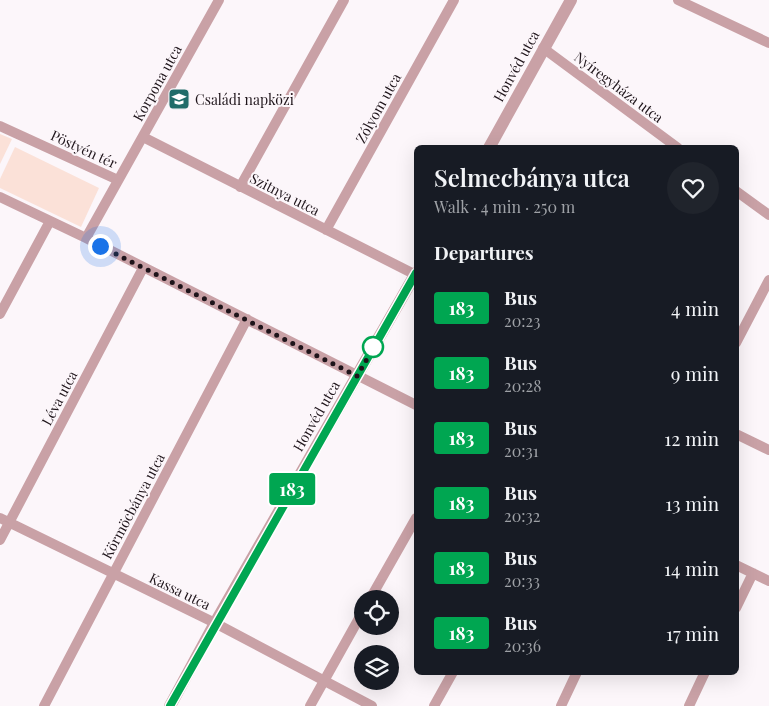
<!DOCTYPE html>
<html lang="en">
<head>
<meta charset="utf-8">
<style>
  body { margin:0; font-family:"Playfair Display",serif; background:#20242c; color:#f1f3f6; height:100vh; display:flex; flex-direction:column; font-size:19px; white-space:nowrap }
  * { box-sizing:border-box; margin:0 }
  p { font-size:16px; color:#9ea1a6 }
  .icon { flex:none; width:28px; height:28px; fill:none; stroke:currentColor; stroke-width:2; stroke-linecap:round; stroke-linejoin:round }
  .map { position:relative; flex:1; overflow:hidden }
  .side { position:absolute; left:414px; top:145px; width:325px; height:530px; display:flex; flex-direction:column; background:#171b24; border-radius:8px; box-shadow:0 5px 20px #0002 }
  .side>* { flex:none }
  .badge { padding:0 10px; border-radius:4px; font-size:18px; line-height:32px }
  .fabs { position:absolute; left:354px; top:590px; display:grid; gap:10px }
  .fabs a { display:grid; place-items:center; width:45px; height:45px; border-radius:50%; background:#171b24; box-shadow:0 5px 20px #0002; font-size:25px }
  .you { position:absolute; width:25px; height:25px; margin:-12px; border:4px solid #fff; border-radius:50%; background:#1a73e8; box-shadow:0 0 0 8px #1a73e833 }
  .map>.badge { position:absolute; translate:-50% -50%; box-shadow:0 0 0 2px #fff }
  h2 { padding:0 20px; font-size:19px; line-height:45px }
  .round { display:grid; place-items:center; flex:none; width:52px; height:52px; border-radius:26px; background:#20242c }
  .summary { display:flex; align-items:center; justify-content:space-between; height:85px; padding:0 20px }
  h1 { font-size:24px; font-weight:600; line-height:38px }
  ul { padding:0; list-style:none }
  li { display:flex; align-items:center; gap:15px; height:65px; padding:0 20px }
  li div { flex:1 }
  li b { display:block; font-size:19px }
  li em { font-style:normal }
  li .badge { min-width:55px; font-weight:700; text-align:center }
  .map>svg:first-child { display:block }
</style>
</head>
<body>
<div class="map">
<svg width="769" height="706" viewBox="0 0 769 706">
  <rect width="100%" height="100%" fill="#fcf6fa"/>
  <!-- green -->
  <path fill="#fbe1d8" d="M 0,134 L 12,139 L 0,164 Z
    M 15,147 L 99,188 L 81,227 L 0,188 L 0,179 Z"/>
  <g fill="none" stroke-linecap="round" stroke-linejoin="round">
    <!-- minor -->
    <path stroke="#c9a1a6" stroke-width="10" d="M 678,0 L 769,43
      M 543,48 L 678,148
      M 0,126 L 118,180
      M 143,137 L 416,275
      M 240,187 L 344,0
      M 736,191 L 769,215
      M 0,197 L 86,238 L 219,0
      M 326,230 L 454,0
      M 86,238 L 416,405
      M 0,314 L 50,221
      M 736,343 L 769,280
      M 736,434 L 769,450
      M 0,518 L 215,623 L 372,706
      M 0,540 L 143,268
      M 736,565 L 769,581
      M 370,599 L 416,518
      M 736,608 L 753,573
      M 44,706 L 247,319
      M 310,706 L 362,613
      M 434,706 L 453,672
      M 561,706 L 577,672
      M 689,706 L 705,672"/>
    <!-- tertiary -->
    <path stroke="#c9a1a6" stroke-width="12" d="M 489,148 L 571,0
      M 170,706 L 215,623 L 416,273"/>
  </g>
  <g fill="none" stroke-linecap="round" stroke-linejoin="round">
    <!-- line casing -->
    <g stroke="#fff" stroke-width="11">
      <path id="line" d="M 170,706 L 416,273"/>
    </g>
    <!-- line -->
    <use href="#line" stroke="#00a651" stroke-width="8"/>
    <!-- walk -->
    <path stroke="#1e141a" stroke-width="5" stroke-dasharray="0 9" d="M 100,246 L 357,376 L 377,342 L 373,347"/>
  </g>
  <!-- icons -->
  <defs>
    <g id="school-square" transform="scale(1.125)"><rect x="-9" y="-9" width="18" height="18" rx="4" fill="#206c69" stroke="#fcf6fa"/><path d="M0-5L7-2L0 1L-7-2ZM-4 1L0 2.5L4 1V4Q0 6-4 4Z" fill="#fff"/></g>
  </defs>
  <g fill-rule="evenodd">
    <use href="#school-square" x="179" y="99"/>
  </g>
  <!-- markers -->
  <circle fill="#fff" stroke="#00a651" stroke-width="2.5" cx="373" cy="347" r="10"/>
  <g text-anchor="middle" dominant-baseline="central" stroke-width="4" stroke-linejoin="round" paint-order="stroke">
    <!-- street labels -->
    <g font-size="14" fill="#1e141a" stroke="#fcf6fa">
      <text transform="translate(516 66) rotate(-61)">Honvéd utca</text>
      <text transform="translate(157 83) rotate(-61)">Korpona utca</text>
      <text transform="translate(619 87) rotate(37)">Nyíregyháza utca</text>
      <text transform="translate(378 108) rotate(-61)">Zólyom utca</text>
      <text transform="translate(84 149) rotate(25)">Pöstyén tér</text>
      <text transform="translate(285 194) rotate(27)">Szitnya utca</text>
      <text transform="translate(59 398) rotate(-62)">Léva utca</text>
      <text transform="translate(316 416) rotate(-60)">Honvéd utca</text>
      <text transform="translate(133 506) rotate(-62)">Körmöcbánya utca</text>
      <text transform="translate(180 591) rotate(26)">Kassa utca</text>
    </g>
    <!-- poi labels -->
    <g font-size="14" fill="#1e141a" stroke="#fcf6fa" text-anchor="start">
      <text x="195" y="99">Családi napközi</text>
    </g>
  </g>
</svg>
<div class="fabs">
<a><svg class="icon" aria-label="locate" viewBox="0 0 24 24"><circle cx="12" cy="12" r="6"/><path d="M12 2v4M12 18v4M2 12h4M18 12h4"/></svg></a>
<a><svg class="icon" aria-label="layers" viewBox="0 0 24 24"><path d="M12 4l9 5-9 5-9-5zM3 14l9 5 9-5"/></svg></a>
</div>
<div class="you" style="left:100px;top:246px"></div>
<b class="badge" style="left:292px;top:489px;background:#00a651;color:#fff">183</b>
<section class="side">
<div class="summary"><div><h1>Selmecbánya utca</h1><p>Walk · 4 min · 250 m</p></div><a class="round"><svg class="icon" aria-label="heart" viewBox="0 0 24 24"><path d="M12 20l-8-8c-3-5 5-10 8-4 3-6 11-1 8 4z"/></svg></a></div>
<h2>Departures</h2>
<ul>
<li><span class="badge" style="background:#00a651;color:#fff">183</span><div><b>Bus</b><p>20:23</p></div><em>4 min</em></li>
<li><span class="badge" style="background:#00a651;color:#fff">183</span><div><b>Bus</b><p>20:28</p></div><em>9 min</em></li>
<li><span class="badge" style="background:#00a651;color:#fff">183</span><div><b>Bus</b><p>20:31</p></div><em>12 min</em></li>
<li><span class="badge" style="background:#00a651;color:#fff">183</span><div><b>Bus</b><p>20:32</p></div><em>13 min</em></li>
<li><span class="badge" style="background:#00a651;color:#fff">183</span><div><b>Bus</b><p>20:33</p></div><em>14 min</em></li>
<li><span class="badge" style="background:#00a651;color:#fff">183</span><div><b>Bus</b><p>20:36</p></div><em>17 min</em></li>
</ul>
</section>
</div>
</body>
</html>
